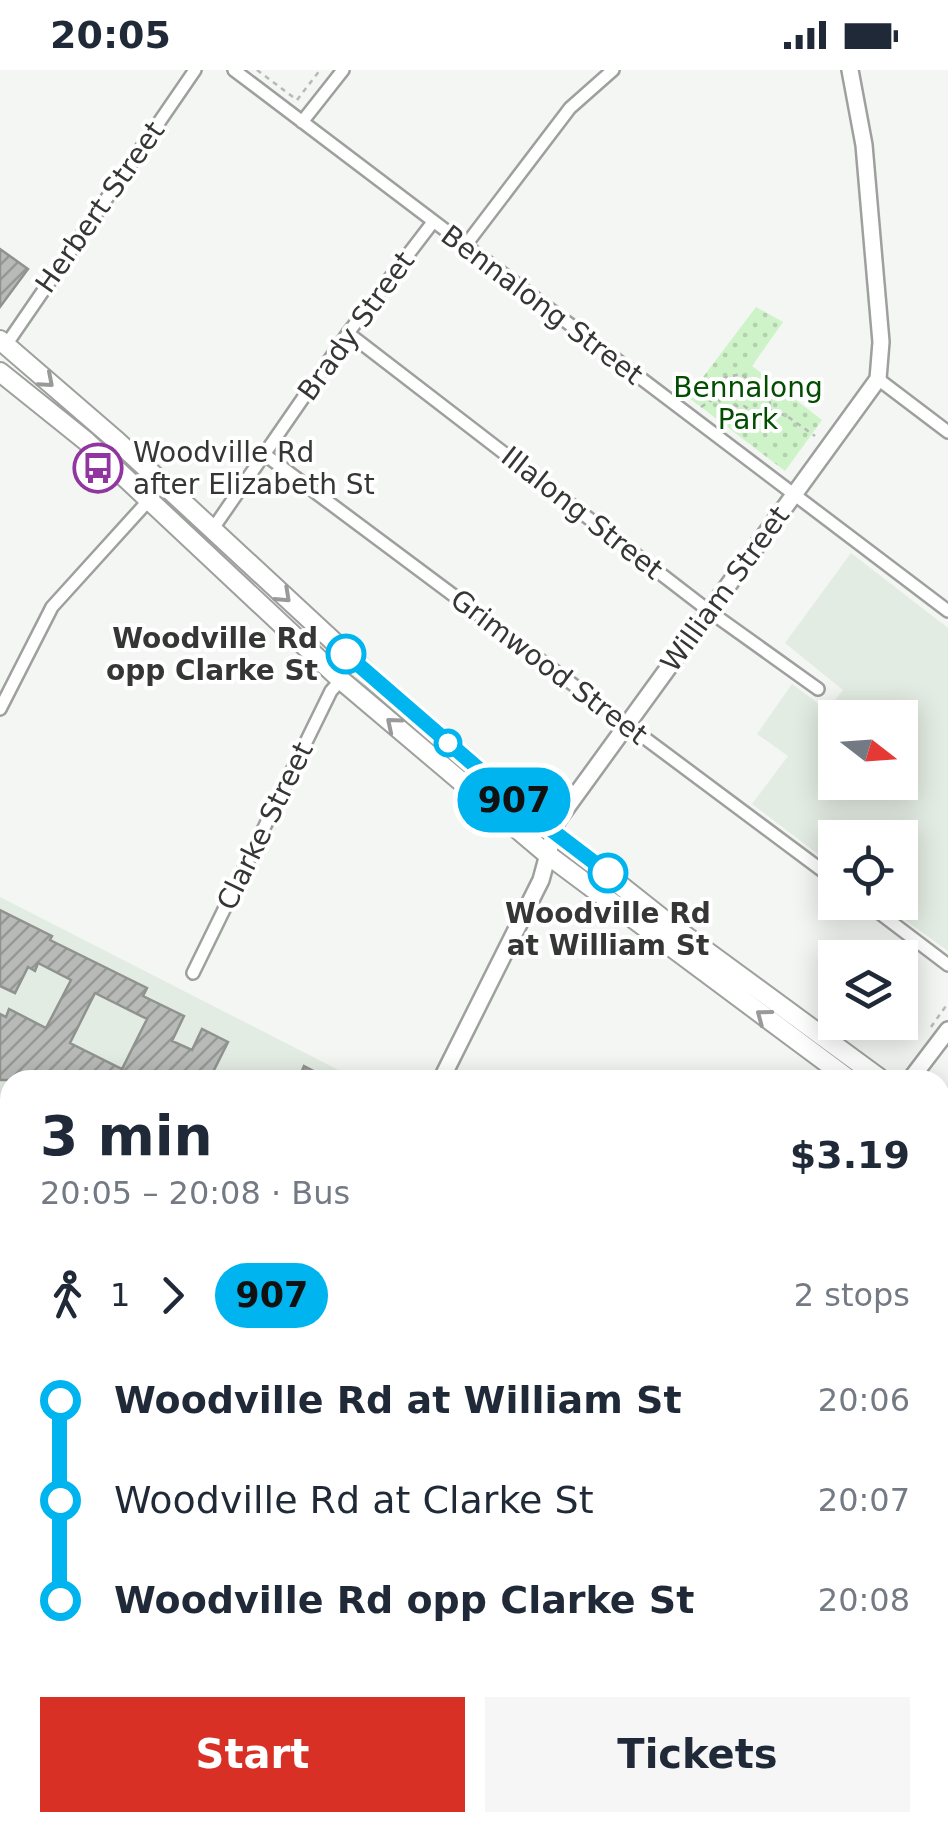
<!DOCTYPE html>
<html lang="en">
<head>
<meta charset="utf-8">
<style>
  body { margin:0; font-family:"DejaVu Sans",sans-serif; background:#f6f6f7; color:#1f2937; height:100vh; display:flex; flex-direction:column; font-size:38px; white-space:nowrap }
  * { box-sizing:border-box; margin:0 }
  p { font-size:32px; color:#747a83 }
  .icon { flex:none; width:55px; height:55px; fill:none; stroke:currentColor; stroke-width:2; stroke-linecap:round; stroke-linejoin:round }
  .map { position:relative; flex:1; overflow:hidden }
  .details { position:absolute; left:0px; top:1000px; width:950px; height:762px; display:flex; flex-direction:column; background:#fff; border-radius:30px 30px 0 0; box-shadow:0 5px 25px #0003 }
  .details>* { flex:none }
  .badge { padding:0 20px; border-radius:32px; font-size:35px; line-height:65px }
  .needle { width:65px; rotate:107deg }
  .buttons { position:absolute; left:818px; top:630px; display:grid; gap:20px }
  .buttons a { display:grid; place-items:center; width:100px; height:100px; border-radius:0px; background:#fff; box-shadow:0 5px 25px #0003; font-size:50px }
  .map>.badge { position:absolute; translate:-50% -50%; box-shadow:0 0 0 5px #fff }
  .legs { display:flex; align-items:center; gap:15px; height:110px; padding:0 40px; font-size:32px }
  .legs p { margin-inline-start:auto }
  .headline { display:flex; align-items:center; justify-content:space-between; height:170px; padding:0 40px }
  h1 { font-size:55px; font-weight:800; line-height:75px }
  .action { display:flex; gap:20px; margin-top:auto; padding:20px 40px }
  .action a { flex:1; height:115px; border-radius:0px; background:#d93025; color:#fff; font-size:40px; font-weight:800; line-height:115px; text-align:center }
  .action a+a { background:#f6f6f7; color:#1f2937 }
  ul { padding:0 40px; list-style:none }
  li { display:flex; align-items:center; gap:35px; height:100px; font-size:38px }
  li i { display:grid; place-items:center; width:15px; height:100%; margin:0 12px; background:currentColor }
  li i::after { content:''; width:25px; height:25px; margin:-12px; border:8px solid; border-radius:50%; background:#fff }
  li p { margin-inline-start:auto }
  li:first-child i { background:linear-gradient(#0000 50%,currentColor 0) }
  li:last-child i { background:linear-gradient(currentColor 50%,#0000 0) }
  .status { display:flex; justify-content:space-between; align-items:center; height:70px; padding:0 50px; background:#fff; direction:ltr }
  .status svg { height:28px; fill:currentColor }
  .map>svg:first-child { display:block }
</style>
</head>
<body>
<div class="status"><b>20:05</b><svg viewBox="0 0 49 12"><path d="M0 12V9h3v3zM5 12V6h3v6zM10 12V3h3v9zM15 12V0h3v12zM26 1h20v11H26zM47 4h2v5h-2z"/></svg></div>
<div class="map">
<svg width="948" height="1762" viewBox="0 0 948 1762">
  <defs>
    <pattern id="grass-dots" width="8" height="8" patternUnits="userSpaceOnUse" patternTransform="scale(2.5)"><rect width="8" height="8" fill="#cef3c8"/><path d="M2 2h.1M6 6h.1" fill="none" stroke="#b2d1ac" stroke-width="1.8" stroke-linecap="round"/></pattern>
    <pattern id="building-hatch" width="6" height="6" patternUnits="userSpaceOnUse" patternTransform="scale(2.5)"><rect width="6" height="6" fill="#b7bab7"/><path d="M-1 1l2-2M0 6l6-6M5 7l2-2" fill="none" stroke="#969896"/></pattern>
  </defs>
  <rect width="100%" height="100%" fill="#f3f6f3"/>
  <!-- built -->
  <path fill="#e3ece2" fill-rule="evenodd" d="M 851,483 L 948,558 L 948,881 L 882,833 L 900,832 L 900,768 L 835,768 L 835,797 L 752,734 L 788,686 L 757,664 L 792,614 L 827,640 L 843,620 L 785,573 ZM 835,648 L 900,648 L 900,712 L 835,712 Z
    M 0,827 L 358,1010 L 10,1010 L 10,1456 L 0,1451 Z"/>
  <!-- grass -->
  <path fill="url(#grass-dots)" d="M 756,237 L 783,252 L 752,296 L 822,350 L 785,401 L 688,327 Z"/>
  <!-- building -->
  <path fill="url(#building-hatch)" stroke="#8f928e" stroke-width="2.5" fill-rule="evenodd" d="M 0,179 L 28,199 L 0,237 Z
    M 0,840 L 52,866 L 50,870 L 147,918 L 143,926 L 184,946 L 172,971 L 192,980 L 202,959 L 228,972 L 209,1010 L 0,1010 L 0,944 L 6,947 L 9,939 L 46,958 L 71,910 L 38,893 L 35,901 L 28,897 L 15,923 L 0,916 ZM 95,923 L 147,949 L 122,999 L 70,973 Z
    M 304,996 L 331,1010 L 298,1010 Z"/>
  <g fill="none" stroke-linecap="round" stroke-linejoin="round">
    <!-- street casing -->
    <g stroke="#9da09c" stroke-width="16">
      <path id="street" d="M 234,0 L 948,541
        M 302,52 L 343,0
        M 465,176 L 570,38 L 613,0
        M 348,263 L 709,541 L 818,619
        M 6,275 L 195,0
        M 878,309 L 948,362
        M 264,384 L 835,810
        M 212,460 L 348,263 L 433,152
        M 0,639 L 52,537 L 149,430
        M 865,832 L 948,895
        M 193,903 L 331,621 L 341,610
        M 940,1237 L 948,1221
        M 940,1518 L 948,1523
        M 940,1741 L 948,1725
        M 559,1752 L 579,1762
        M 697,1762 L 701,1752
        M 929,1762 L 934,1752"/>
    </g>
    <!-- secondary casing -->
    <g stroke="#9da09c" stroke-width="20">
      <path id="secondary" d="M 441,1010 L 541,810 L 557,751 L 878,309 L 881,272 L 864,75 L 850,0
        M 910,1010 L 948,960
        M 0,1472 L 10,1478
        M 63,1762 L 68,1752"/>
    </g>
    <!-- primary casing -->
    <g stroke="#9da09c" stroke-width="22">
      <path id="primary" d="M 0,270 L 117,371 L 373,608 L 533,746 L 668,853 L 882,1010
        M 0,302 L 86,371 L 341,610 L 548,785 L 850,1010
        M 940,1054 L 948,1060
        M 940,1078 L 948,1084"/>
    </g>
    <!-- path -->
    <path stroke="#b6b9b6" stroke-width="2.5" stroke-dasharray="5 5" stroke-linecap="butt" d="M 257,0 L 297,30 L 320,0
      M 717,327 L 723,308 L 741,304 L 770,326 L 770,338
      M 701,337 L 717,327 L 723,336 L 744,336 L 758,345 L 770,340 L 787,346 L 815,366
      M 931,957 L 948,933"/>
    <!-- street -->
    <use href="#street" stroke="#fff" stroke-width="11"/>
    <!-- secondary -->
    <use href="#secondary" stroke="#fff" stroke-width="15"/>
    <!-- primary -->
    <use href="#primary" stroke="#fff" stroke-width="18"/>
  </g>
  <!-- one-way arrows -->
  <defs><path id="oneway-chevron" d="M-2-3.5L2.5 0L-2 3.5" fill="none" stroke-width="1.6" stroke-linecap="round" stroke-linejoin="round" transform="scale(2.5)"/></defs>
  <g stroke="#9a9a9a">
    <use href="#oneway-chevron" transform="translate(47 311) rotate(41)"/>
    <use href="#oneway-chevron" transform="translate(284 526) rotate(43)"/>
    <use href="#oneway-chevron" transform="translate(393 654) rotate(-140)"/>
    <use href="#oneway-chevron" transform="translate(763 946) rotate(-143)"/>
  </g>
  <g fill="none" stroke-linecap="round" stroke-linejoin="round">
    <!-- line-1 casing -->
    <g stroke="#fff" stroke-width="22">
      <path id="line-1" d="M 346,584 L 533,746 L 608,803"/>
    </g>
    <!-- line-1 -->
    <use href="#line-1" stroke="#00b5ef" stroke-width="15"/>
  </g>
  <!-- icons -->
  <defs>
    <g id="bus-ring" transform="scale(2.5)"><circle r="9.5" fill="#fff" stroke="#9135a0" stroke-width="1.5"/><path d="M-5-6H5V4H4V6H2V4H-2V6H-4V4H-5ZM-3.5-4V0h7V-4ZM-3.5 1.2v1.5H-2V1.2ZM2 1.2v1.5H3.5V1.2Z" fill="#9135a0"/></g>
  </defs>
  <g fill-rule="evenodd">
    <use href="#bus-ring" x="98" y="398"/>
  </g>
  <!-- markers -->
  <g fill="#fff" stroke="#00b5ef" stroke-width="5">
    <circle cx="346" cy="584" r="18"/>
    <circle cx="448" cy="673" r="12"/>
    <circle cx="608" cy="803" r="18"/>
  </g>
  <g text-anchor="middle" dominant-baseline="central" stroke-width="8" stroke-linejoin="round" paint-order="stroke">
    <!-- street labels -->
    <g font-size="28" fill="#353635" stroke="#fff">
      <text transform="translate(100 137) rotate(-55)">Herbert Street</text>
      <text transform="translate(542 235) rotate(37)">Bennalong Street</text>
      <text transform="translate(356 256) rotate(-54)">Brady Street</text>
      <text transform="translate(582 443) rotate(38)">Illalong Street</text>
      <text transform="translate(725 519) rotate(-54)">William Street</text>
      <text transform="translate(549 597) rotate(37)">Grimwood Street</text>
      <text transform="translate(265 756) rotate(-64)">Clarke Street</text>
    </g>
    <!-- park labels -->
    <g font-size="28" fill="#034d00" stroke="#fff">
      <text x="748" y="317">Bennalong<tspan x="748" dy="32">Park</tspan></text>
    </g>
    <!-- poi labels -->
    <g font-size="28" fill="#353635" stroke="#fff" text-anchor="start">
      <text x="133" y="382">Woodville Rd<tspan x="133" dy="32">after Elizabeth St</tspan></text>
    </g>
    <!-- stop labels -->
    <g font-size="28" font-weight="bold" fill="#353635" stroke="#fff" text-anchor="end">
      <text x="318" y="568">Woodville Rd<tspan x="318" dy="32">opp Clarke St</tspan></text>
      <text x="608" y="843" text-anchor="middle">Woodville Rd<tspan x="608" dy="32">at William St</tspan></text>
    </g>
  </g>
</svg>
<div class="buttons">
<a><svg class="needle" viewBox="-14 -14 28 28"><path d="M0-13l5 13h-10z" fill="#e53935"/><path d="M0 13l5-13h-10z" fill="#747a83"/></svg></a>
<a><svg class="icon" aria-label="locate" viewBox="0 0 24 24"><circle cx="12" cy="12" r="6"/><path d="M12 2v4M12 18v4M2 12h4M18 12h4"/></svg></a>
<a><svg class="icon" aria-label="layers" viewBox="0 0 24 24"><path d="M12 4l9 5-9 5-9-5zM3 14l9 5 9-5"/></svg></a>
</div>
<b class="badge" style="left:514px;top:730px;background:#00b5ef;color:#111">907</b>
<section class="details">
<div class="headline"><div><h1>3 min</h1><p>20:05 – 20:08 · Bus</p></div><b>$3.19</b></div>
<div class="legs"><svg class="icon" aria-label="walk" viewBox="0 0 24 24"><circle cx="13" cy="4" r="2"/><path d="M13 8l-2 6 4 7M11 14l-3 7M7 12l3-4h3l4 4"/></svg>1<svg class="icon" aria-label="forward" viewBox="0 0 24 24"><path d="M9 5l7 7-7 7"/></svg><b class="badge" style="background:#00b5ef;color:#111">907</b><p>2 stops</p></div>
<ul>
<li><i style="color:#00b5ef"></i><b>Woodville Rd at William St</b><p>20:06</p></li>
<li><i style="color:#00b5ef"></i><span>Woodville Rd at Clarke St</span><p>20:07</p></li>
<li><i style="color:#00b5ef"></i><b>Woodville Rd opp Clarke St</b><p>20:08</p></li>
</ul>
<div class="action"><a>Start</a><a>Tickets</a></div>
</section>
</div>
</body>
</html>
